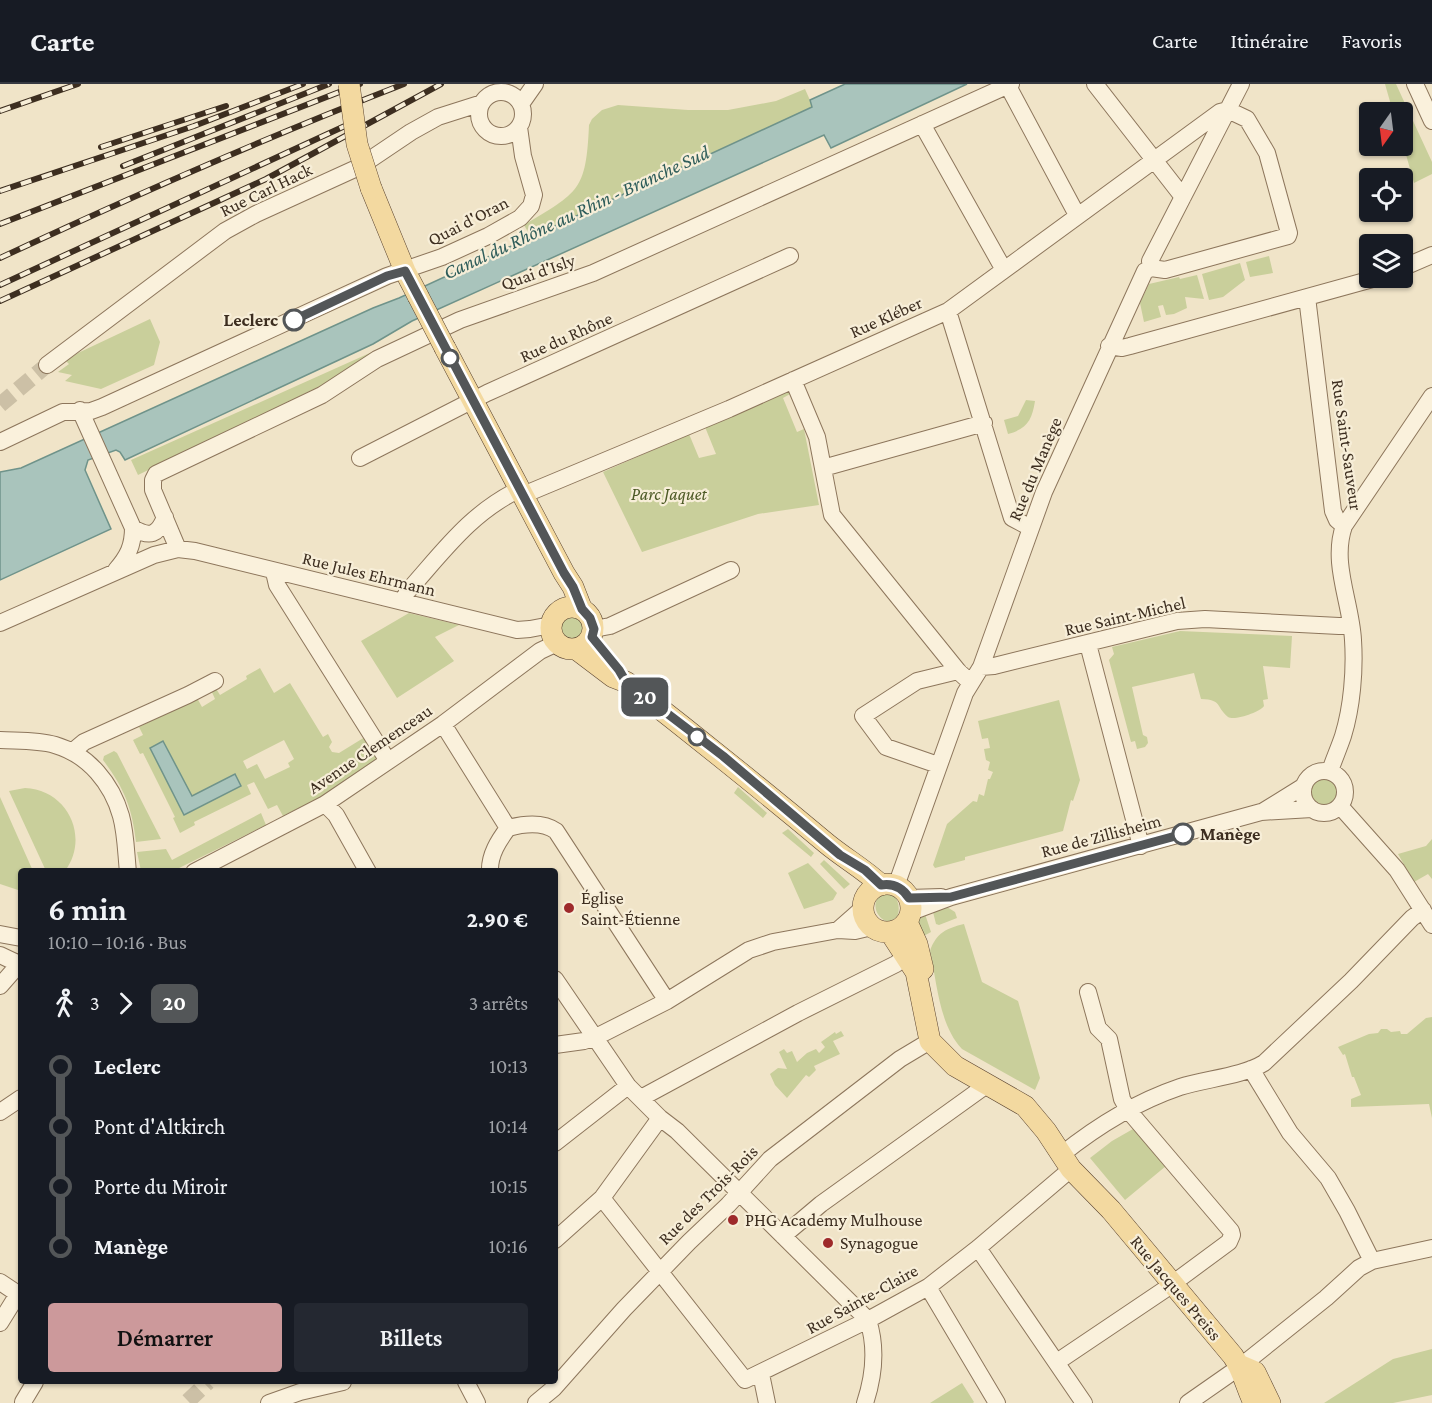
<!DOCTYPE html>
<html lang="fr">
<head>
<meta charset="utf-8">
<style>
  body { margin:0; font-family:"Crimson Pro",serif; background:#242831; color:#f1f3f6; height:100vh; display:flex; flex-direction:column; font-size:22px; white-space:nowrap }
  * { box-sizing:border-box; margin:0 }
  p { font-size:20px; color:#9ea1a6 }
  .icon { flex:none; width:33px; height:33px; fill:none; stroke:currentColor; stroke-width:2; stroke-linecap:round; stroke-linejoin:round }
  .map { position:relative; flex:1; overflow:hidden }
  .sheet { position:absolute; left:18px; top:784px; width:540px; height:516px; display:flex; flex-direction:column; background:#171b24; border-radius:6px; box-shadow:0 2px 4px #0004 }
  .sheet>* { flex:none }
  .badge { padding:0 12px; border-radius:9px; font-size:21px; line-height:39px }
  .needle { width:39px; rotate:194deg }
  .controls { position:absolute; left:1359px; top:18px; display:grid; gap:12px }
  .controls a { display:grid; place-items:center; width:54px; height:54px; border-radius:6px; background:#171b24; box-shadow:0 2px 4px #0004; font-size:30px }
  .map>.badge { position:absolute; translate:-50% -50%; box-shadow:0 0 0 3px #fff }
  .legs { display:flex; align-items:center; gap:9px; height:66px; padding:0 30px; font-size:20px }
  .legs p { margin-inline-start:auto }
  .headline { display:flex; align-items:center; justify-content:space-between; height:102px; padding:0 30px }
  h1 { font-size:33px; font-weight:600; line-height:45px }
  .button { display:flex; gap:12px; margin-top:auto; padding:12px 30px }
  .button a { flex:1; height:69px; border-radius:6px; background:#cc999b; color:#111; font-size:24px; font-weight:600; line-height:69px; text-align:center }
  .button a+a { background:#242831; color:#f1f3f6 }
  ul { padding:0 30px; list-style:none }
  li { display:flex; align-items:center; gap:21px; height:60px; font-size:22px }
  li i { display:grid; place-items:center; width:9px; height:100%; margin:0 8px; background:currentColor }
  li i::after { content:''; width:15px; height:15px; margin:-8px; border:4px solid; border-radius:50%; background:#171b24 }
  li p { margin-inline-start:auto }
  li:first-child i { background:linear-gradient(#0000 50%,currentColor 0) }
  li:last-child i { background:linear-gradient(currentColor 50%,#0000 0) }
  header { display:flex; align-items:center; gap:36px; box-sizing:border-box; height:84px; padding:0 30px; background:#171b24; border-bottom:2px solid #363941 }
  header strong { font-size:28px }
  nav { display:flex; gap:33px; margin-inline-start:auto; font-size:21px }
  .map>svg:first-child { display:block }
</style>
</head>
<body>
<header>
<strong>Carte</strong>
<nav><a>Carte</a><a>Itinéraire</a><a>Favoris</a></nav>
</header>
<div class="map">
<svg width="1432" height="1319" viewBox="0 0 1432 1319">
  <rect width="100%" height="100%" fill="#f0e4c8"/>
  <!-- green -->
  <path fill="#c9cf9b" fill-rule="evenodd" d="M 1385,0 L 1396,0 L 1432,78 L 1432,90 L 1414,99 L 1403,60 L 1402,28 L 1393,28 Z
    M 805,5 L 813,23 L 531,153 L 524,141 C 579,108 586,107 589,41 L 592,35 L 602,26 L 618,21 L 688,26 L 728,26 L 776,17 Z
    M 1269,172 L 1273,189 L 1250,193 L 1246,178 Z
    M 1240,179 L 1245,196 L 1223,213 L 1209,216 L 1202,190 Z
    M 1197,191 L 1204,215 L 1185,213 L 1187,224 L 1174,230 L 1166,231 L 1163,221 L 1158,222 L 1161,233 L 1144,238 L 1140,219 L 1149,200 L 1179,193 L 1180,195 Z
    M 150,235 L 160,258 L 154,281 L 101,305 L 65,297 L 72,291 L 58,288 L 69,280 L 66,277 L 78,269 Z
    M 372,268 L 347,289 L 138,391 L 131,376 Z
    M 788,306 L 790,310 L 783,314 L 797,348 L 804,345 L 819,421 L 758,430 L 642,468 L 603,388 L 689,350 L 699,374 L 716,370 L 705,343 Z
    M 1026,316 L 1035,317 C 1032,336 1027,345 1008,350 L 1004,336 L 1018,332 Z
    M551 545a21 21 0 1 1 42 0a21 21 0 1 1-42 0Z
    M 409,529 L 459,541 L 435,553 L 454,577 L 397,614 L 361,557 Z
    M 1180,547 L 1292,552 L 1290,584 L 1263,582 L 1268,615 L 1263,616 L 1264,622 C 1260,628 1235,637 1228,633 C 1215,622 1223,616 1201,615 L 1194,589 L 1132,603 L 1143,651 L 1147,653 L 1148,659 L 1145,663 L 1137,665 L 1135,657 L 1131,658 L 1109,576 L 1114,570 L 1112,563 Z
    M 260,584 L 274,609 L 290,599 L 323,653 L 328,650 L 332,658 L 329,663 L 332,668 L 339,669 L 365,653 L 378,674 L 321,713 L 283,732 L 277,721 L 268,725 L 254,698 L 247,701 L 251,710 L 194,738 L 195,741 L 180,749 L 173,734 L 175,733 L 143,669 L 140,670 L 133,656 L 143,651 L 139,643 L 197,614 L 202,623 L 215,615 L 211,606 L 215,603 L 220,611 L 247,595 L 246,592 ZM 284,656 L 294,675 L 288,679 L 290,683 L 265,695 L 257,680 L 247,685 L 243,677 Z
    M 1059,616 L 1080,696 L 1073,717 L 1071,716 L 1063,747 L 965,773 L 965,776 L 935,784 L 933,781 L 947,740 L 973,717 L 977,718 L 979,710 L 984,712 L 988,695 L 990,695 L 993,688 L 988,686 L 990,678 L 986,676 L 984,665 L 990,664 L 988,654 L 982,655 L 978,637 Z
    M 114,667 L 117,669 L 161,755 L 136,758 C 132,723 124,704 103,676 L 104,672 Z
    M1310 707a14 14 0 1 1 28 0a14 14 0 1 1-28 0Z
    M 738,703 L 767,729 L 763,734 L 734,709 Z
    M 25,704 C 68,706 90,753 65,787 L 46,787 L 9,707 Z
    M 0,713 L 33,787 L 21,788 L 21,807 L 0,800 Z
    M 261,729 L 266,741 L 173,787 L 141,787 L 137,768 L 166,765 L 172,776 Z
    M 788,745 L 814,769 L 811,773 L 782,749 Z
    M 1432,755 L 1432,795 L 1428,790 L 1414,798 L 1398,770 L 1426,762 Z
    M 824,776 L 850,800 L 844,805 L 820,780 Z
    M 808,779 L 837,809 L 833,816 L 804,825 L 788,789 Z
    M 883,809 L 895,812 C 899,819 900,826 897,833 L 889,838 C 875,835 870,817 883,809 Z
    M 947,823 L 955,828 L 957,834 L 939,841 L 936,840 L 933,828 Z
    M 925,830 L 931,848 L 920,854 L 916,842 L 920,834 Z
    M 964,840 L 982,898 L 1018,917 L 1040,994 L 1035,1006 L 962,965 C 939,941 937,898 930,867 C 936,849 947,844 964,840 Z
    M 1432,933 L 1432,1034 L 1429,1020 L 1351,1023 L 1351,1015 L 1361,1011 L 1354,993 L 1352,993 L 1345,970 L 1343,971 L 1338,963 L 1369,950 L 1378,949 L 1381,945 L 1387,945 L 1391,948 L 1400,947 L 1401,950 L 1407,950 L 1426,934 Z
    M 841,947 L 844,952 L 833,957 L 840,970 L 814,982 L 816,986 L 809,993 L 806,991 L 787,1014 L 775,1001 L 770,990 L 778,984 L 787,985 L 779,968 L 784,965 L 787,969 L 792,967 L 797,978 L 807,969 L 816,965 L 819,969 L 825,963 L 821,958 L 835,948 L 836,950 Z
    M 1133,1045 L 1166,1082 L 1125,1116 L 1090,1074 L 1112,1057 Z
    M 1432,1265 L 1432,1311 L 1393,1319 L 1324,1319 L 1393,1275 Z
    M 962,1299 L 974,1318 L 973,1319 L 930,1319 Z"/>
  <!-- water -->
  <path fill="#a9c4bc" stroke="#6f938a" stroke-width="1.5" d="M 845,0 L 967,0 L 831,64 L 824,51 L 412,237 L 373,260 L 125,376 L 120,368 L 116,366 L 88,376 L 85,386 L 111,445 L 0,496 L 0,388 L 21,384 L 373,224 L 399,214 L 812,23 L 810,16 Z
    M 163,657 L 192,712 L 235,690 L 241,702 L 184,731 L 150,664 Z"/>
  <g fill="none" stroke-linecap="round" stroke-linejoin="round">
    <!-- minor-tunnel -->
    <path stroke="#ccc0a6" stroke-width="16" stroke-dasharray="16 8" stroke-linecap="butt" d="M 0,321 L 47,281
      M 188,1317 L 208,1298"/>
    <!-- minor casing -->
    <g stroke="#8d765c" stroke-width="18">
      <path id="minor" d="M 1095,0 L 1183,113
        M 1415,0 L 1432,37
        M 1008,2 L 1077,131
        M479 30a22 22 0 1 1 44 0a22 22 0 1 1-44 0Z
        M 521,20 L 535,0
        M 922,40 L 1004,186
        M 1151,184 L 1165,186 L 1176,183 L 1288,152 L 1289,149 L 1267,69 L 1247,35 L 1228,26
        M 1151,184 L 1150,177 L 1241,0
        M 1402,184 L 1432,171
        M 1307,213 L 1333,427 L 1337,436 L 1344,442
        M 948,227 L 1012,434 L 1031,444
        M 1109,262 L 1122,264 L 1130,262 L 1376,194
        M 47,281 L 225,147 L 256,130 L 359,83 L 411,48 L 438,33 L 482,19
        M 793,296 L 817,353 L 832,431 L 958,587 L 971,599
        M 80,326 L 133,444 C 133,462 128,472 116,486
        M 0,358 L 63,328 L 91,327 L 102,323 L 387,192 L 442,173 L 488,152 L 520,134 L 531,122 L 534,111 L 523,72 L 519,43
        M 360,374 L 487,309 L 790,172
        M 823,384 L 984,339
        M 523,411 L 729,325 L 948,227 L 1220,28 L 1228,26
        M 133,444 C 150,454 158,451 165,433
        M 178,465 L 153,406 L 153,396 L 156,390 L 322,311 L 377,275 L 460,236 L 593,189 L 1011,0
        M 274,488 L 277,501 L 388,677
        M 403,518 L 407,508 C 443,468 470,429 520,405
        M 0,539 L 154,471 L 178,465 L 195,467 L 517,546 L 530,545 L 551,541
        M 594,545 L 610,542 L 731,486
        M 1088,560 L 1141,762
        M 981,583 L 994,582 L 1177,537 L 1205,535 L 1339,542 L 1351,541
        M 443,640 L 508,744
        M 0,656 C 18,657 38,656 55,661 C 89,671 112,700 121,732 C 126,750 126,770 128,788
        M 72,668 L 84,658 L 188,611 L 215,597
        M 938,681 L 886,663 L 863,632 L 917,597 L 958,587
        M1303 708a21 21 0 1 1 42 0a21 21 0 1 1-42 0Z
        M 1330,687 C 1334,675 1339,664 1343,652 C 1352,623 1355,586 1353,556 C 1351,518 1331,479 1344,442 L 1432,312
        M 325,720 L 336,731 L 368,788
        M 1340,722 L 1397,786 L 1432,841
        M 1262,728 L 1304,702
        M 508,744 C 523,740 542,737 556,747 L 667,917
        M 194,788 L 325,720 L 443,640 L 540,567 L 557,559
        M 490,788 C 489,771 499,756 508,744
        M 896,802 L 965,609 L 981,583 L 1044,408 L 1145,187 L 1151,184
        M 909,814 L 941,813
        M 911,828 L 951,813 L 1261,728 L 1312,725
        M 838,846 L 863,824
        M 0,850 L 21,854
        M 0,871 L 19,880
        M 555,895 L 628,1002 L 660,1034 L 677,1047 L 868,1236 C 877,1264 874,1292 865,1319
        M 0,902 L 21,878
        M 555,961 L 584,957 L 594,954 L 667,917 L 749,866 L 773,858 L 838,846 L 855,847 L 872,843
        M 1251,985 L 1290,1049 L 1328,1094 L 1347,1127 L 1372,1177
        M 641,1014 L 798,929 L 896,880 L 907,871
        M 0,1028 L 21,1014
        M 555,1059 L 628,1002
        M 1061,1071 C 1097,1042 1136,1018 1180,1003 C 1205,995 1243,992 1264,979 L 1351,897 L 1412,834 L 1423,826
        M 602,1114 L 745,1296 L 868,1236 L 928,1203 L 978,1164 L 1071,1085
        M 783,1152 L 821,1120 L 988,1000
        M 555,1156 L 602,1114 L 660,1034
        M 978,1164 L 1084,1319
        M 0,1198 L 21,1212
        M 928,1203 L 997,1319
        M 0,1239 L 18,1210
        M 1057,1278 L 1164,1206 L 1229,1158 L 1232,1151 L 1231,1147 L 1128,1026 L 1122,1015 L 1109,955 L 1098,944 L 1088,908
        M 761,1290 L 767,1319
        M 466,1298 L 477,1319
        M 23,1318 L 35,1298
        M 269,1319 L 300,1308 L 343,1298
        M 536,1319 L 554,1304 L 624,1225 L 689,1158 L 728,1121 L 770,1075 L 900,975 L 930,957
        M 1188,1319 L 1241,1282 L 1326,1214 L 1359,1184 L 1372,1177 L 1432,1164"/>
    </g>
    <!-- major casing -->
    <g stroke="#5b4430" stroke-width="22">
      <path id="major" d="M 371,104 L 405,187 L 418,212
        M 445,264 L 564,489 L 573,503 L 582,526
        M551 544a21 21 0 1 1 42 0a21 21 0 1 1-42 0Z
        M 576,565 L 613,593 L 626,598 C 694,651 760,704 826,759 C 844,774 864,785 881,801
        M863 824a24 24 0 1 1 48 0a24 24 0 1 1-48 0Z
        M 907,838 L 917,860 L 923,885
        M 890,848 L 916,888 L 930,957 L 955,982 L 1025,1022 L 1046,1047 L 1071,1085 L 1111,1126 L 1233,1272 C 1243,1286 1246,1303 1254,1319
        M 1241,1282 L 1255,1288 L 1270,1319"/>
    </g>
    <!-- minor -->
    <use href="#minor" stroke="#faf1dc" stroke-width="16"/>
    <!-- major -->
    <use href="#major" stroke="#f3d9a0" stroke-width="21"/>
    <!-- rail casing -->
    <g stroke="#3d2e20" stroke-width="6">
      <path id="rail" d="M 0,27 L 78,0
        M 101,63 L 226,22
        M 123,82 L 329,0
        M 0,107 L 194,42 L 303,0
        M 0,140 L 360,0
        M 0,174 C 133,112 267,53 404,0
        M 0,201 L 347,41
        M 0,217 L 266,95 L 441,0"/>
    </g>
    <!-- rail -->
    <use href="#rail" stroke="#f7eed8" stroke-width="4" stroke-dasharray="11" stroke-linecap="butt"/>
    <!-- major-bridge casing -->
    <g stroke="#5b4430" stroke-width="22" stroke-linecap="butt">
      <path id="major-bridge" d="M 349,0 L 357,60 L 371,104
        M 418,212 L 445,264"/>
    </g>
    <!-- major-bridge -->
    <use href="#major-bridge" stroke="#f3d9a0" stroke-width="21"/>
  </g>
  <g fill="none" stroke-linecap="round" stroke-linejoin="round">
    <!-- line-1 casing -->
    <g stroke="#fff" stroke-width="14">
      <path id="line-1" d="M 294,236 L 387,192 L 405,187 L 564,489 L 573,503 L 582,525 L 590,534 L 594,545 L 592,553 L 619,586 L 626,598 L 723,672 L 840,771 L 865,786 L 881,801 C 893,799 902,803 909,814 L 951,813 L 1183,750"/>
    </g>
    <!-- line-1 -->
    <use href="#line-1" stroke="#535658" stroke-width="9"/>
  </g>
  <!-- markers -->
  <g fill="#fff" stroke="#535658" stroke-width="3">
    <circle cx="294" cy="236" r="10"/>
    <circle cx="450" cy="274" r="8"/>
    <circle cx="697" cy="653" r="8"/>
    <circle cx="1183" cy="750" r="10"/>
  </g>
  <g fill="#9e2a2b" stroke="#f7eed8" stroke-width="2">
    <circle cx="569" cy="824" r="6"/>
    <circle cx="733" cy="1136" r="6"/>
    <circle cx="828" cy="1159" r="6"/>
  </g>
  <g text-anchor="middle" dominant-baseline="central" stroke-width="4.5" stroke-linejoin="round" paint-order="stroke">
    <!-- street labels -->
    <g font-size="18" fill="#3d2e20" stroke="#f7eed8">
      <text transform="translate(266 106) rotate(-26)">Rue Carl Hack</text>
      <text transform="translate(468 137) rotate(-27)">Quai d'Oran</text>
      <text transform="translate(538 188) rotate(-19)">Quai d'Isly</text>
      <text transform="translate(886 233) rotate(-24)">Rue Kléber</text>
      <text transform="translate(566 253) rotate(-24)">Rue du Rhône</text>
      <text transform="translate(1347 361) rotate(82)">Rue Saint-Sauveur</text>
      <text transform="translate(1035 385) rotate(-67)">Rue du Manège</text>
      <text transform="translate(369 490) rotate(14)">Rue Jules Ehrmann</text>
      <text transform="translate(1125 532) rotate(-13)">Rue Saint-Michel</text>
      <text transform="translate(370 665) rotate(-34)">Avenue Clemenceau</text>
      <text transform="translate(1101 752) rotate(-15)">Rue de Zillisheim</text>
      <text transform="translate(708 1111) rotate(-45)">Rue des Trois-Rois</text>
      <text transform="translate(1176 1204) rotate(50)">Rue Jacques Preiss</text>
      <text transform="translate(862 1215) rotate(-29)">Rue Sainte-Claire</text>
    </g>
    <!-- stop labels -->
    <g font-size="18" font-weight="bold" fill="#3d2e20" stroke="#f7eed8" text-anchor="end">
      <text x="278" y="236">Leclerc</text>
      <text x="1200" y="750" text-anchor="start">Manège</text>
    </g>
    <!-- park labels -->
    <g font-size="18" font-style="italic" fill="#4d5a26" stroke="#f7eed8">
      <text x="669" y="410">Parc Jaquet</text>
    </g>
    <!-- poi labels -->
    <g font-size="18" fill="#3d2e20" stroke="#f7eed8" text-anchor="start">
      <text x="581" y="814">Église<tspan x="581" dy="21">Saint-Étienne</tspan></text>
      <text x="745" y="1136">PHG Academy Mulhouse</text>
      <text x="840" y="1159">Synagogue</text>
    </g>
    <!-- water labels -->
    <g font-size="20" font-style="italic" fill="#2f5d5a" stroke="#f7eed8">
      <text transform="translate(576 128) rotate(-25)">Canal du Rhône au Rhin - Branche Sud</text>
    </g>
  </g>
</svg>
<div class="controls">
<a><svg class="needle" viewBox="-14 -14 28 28"><path d="M0-13l5 13h-10z" fill="#e53935"/><path d="M0 13l5-13h-10z" fill="#9ea1a6"/></svg></a>
<a><svg class="icon" aria-label="locate" viewBox="0 0 24 24"><circle cx="12" cy="12" r="6"/><path d="M12 2v4M12 18v4M2 12h4M18 12h4"/></svg></a>
<a><svg class="icon" aria-label="layers" viewBox="0 0 24 24"><path d="M12 4l9 5-9 5-9-5zM3 14l9 5 9-5"/></svg></a>
</div>
<b class="badge" style="left:645px;top:613px;background:#535658;color:#fff">20</b>
<section class="sheet">
<div class="headline"><div><h1>6 min</h1><p>10:10 – 10:16 · Bus</p></div><b>2.90 €</b></div>
<div class="legs"><svg class="icon" aria-label="walk" viewBox="0 0 24 24"><circle cx="13" cy="4" r="2"/><path d="M13 8l-2 6 4 7M11 14l-3 7M7 12l3-4h3l4 4"/></svg>3<svg class="icon" aria-label="forward" viewBox="0 0 24 24"><path d="M9 5l7 7-7 7"/></svg><b class="badge" style="background:#535658;color:#fff">20</b><p>3 arrêts</p></div>
<ul>
<li><i style="color:#535658"></i><b>Leclerc</b><p>10:13</p></li>
<li><i style="color:#535658"></i><span>Pont d'Altkirch</span><p>10:14</p></li>
<li><i style="color:#535658"></i><span>Porte du Miroir</span><p>10:15</p></li>
<li><i style="color:#535658"></i><b>Manège</b><p>10:16</p></li>
</ul>
<div class="button"><a>Démarrer</a><a>Billets</a></div>
</section>
</div>
</body>
</html>
